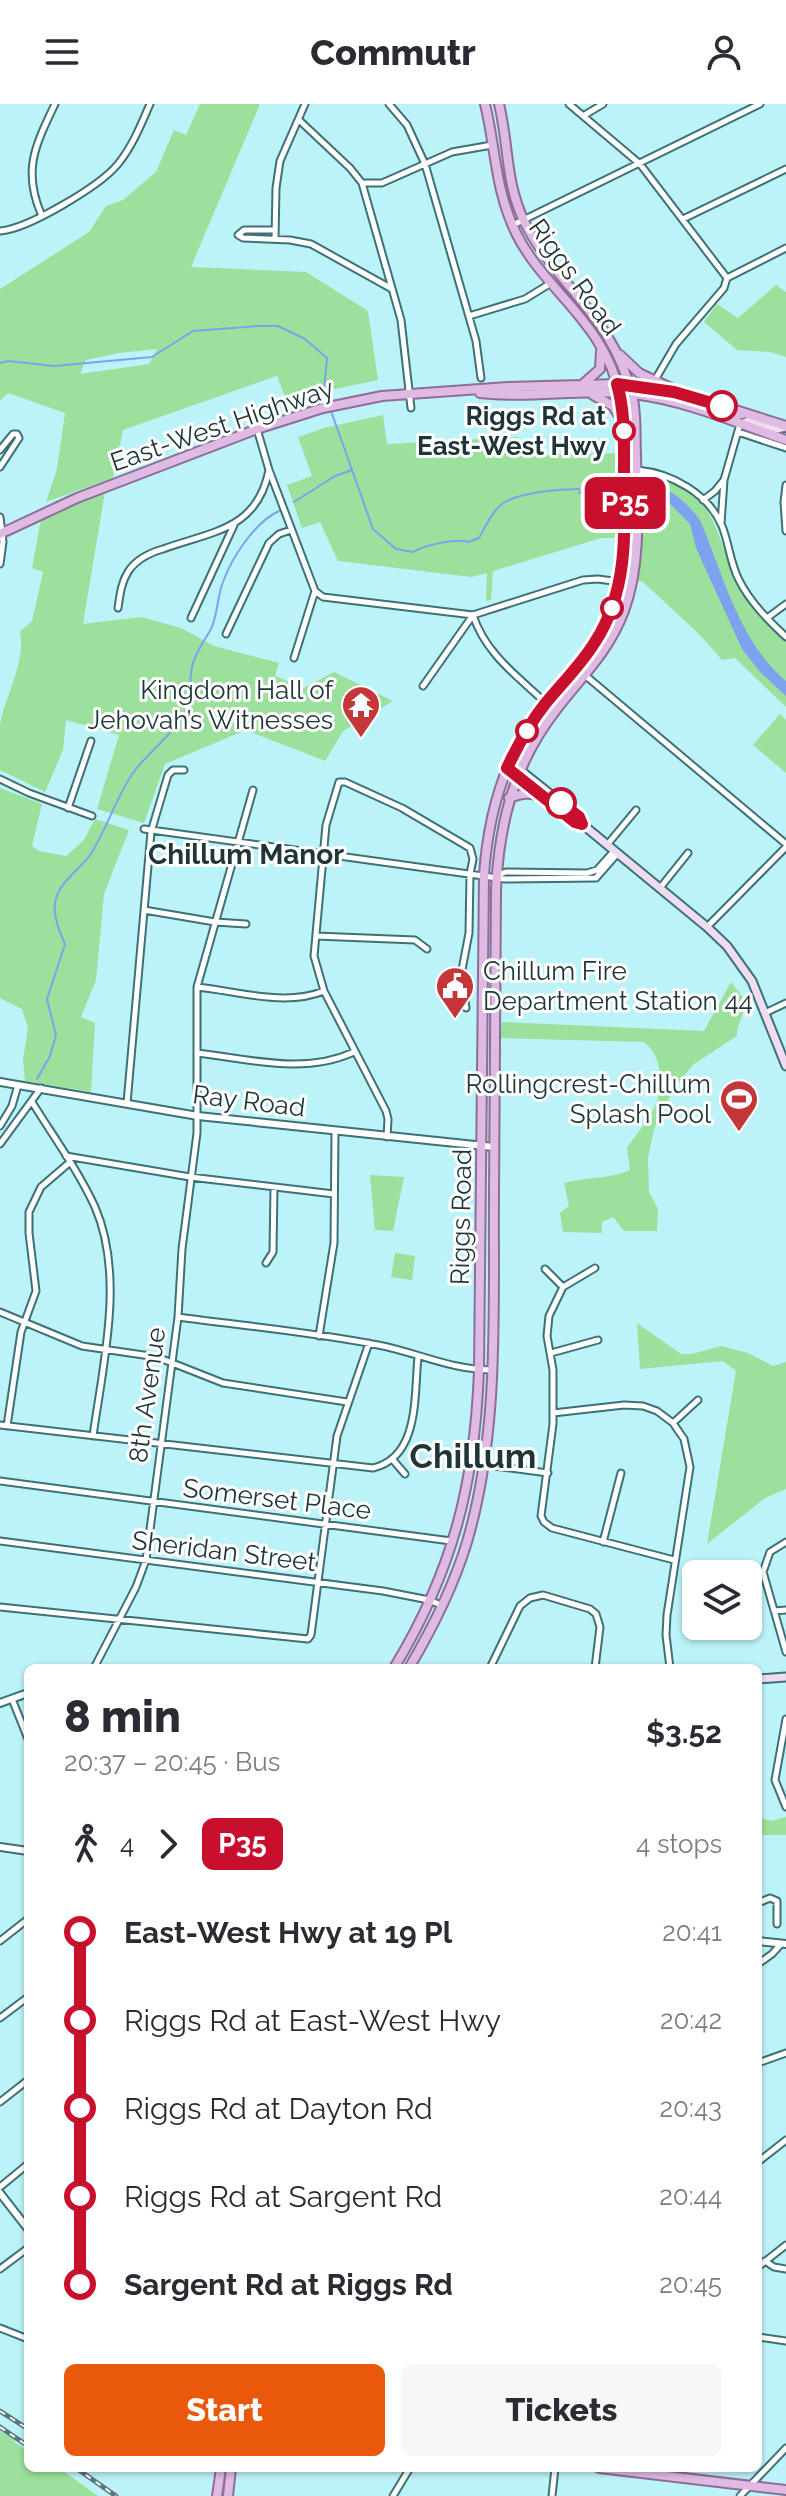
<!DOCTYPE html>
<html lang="en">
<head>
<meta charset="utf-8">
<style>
  body { margin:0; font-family:Raleway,sans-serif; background:#f7f7f7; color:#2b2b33; height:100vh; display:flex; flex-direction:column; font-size:30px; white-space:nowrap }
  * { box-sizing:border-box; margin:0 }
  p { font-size:26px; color:#7c7c81 }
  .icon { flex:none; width:44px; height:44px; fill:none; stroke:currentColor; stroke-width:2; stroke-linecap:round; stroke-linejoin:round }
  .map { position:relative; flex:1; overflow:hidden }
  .sheet { position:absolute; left:24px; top:1560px; width:738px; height:808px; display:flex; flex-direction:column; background:#fff; border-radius:12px; box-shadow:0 2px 6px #0004 }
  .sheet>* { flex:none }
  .badge { padding:0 16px; border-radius:12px; font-size:28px; line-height:52px }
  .tools { position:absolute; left:682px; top:1456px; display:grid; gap:16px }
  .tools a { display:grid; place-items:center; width:80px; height:80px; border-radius:12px; background:#fff; box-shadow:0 2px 6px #0004; font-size:40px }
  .map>.badge { position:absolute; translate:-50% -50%; box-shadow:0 0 0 4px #fff }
  .legs { display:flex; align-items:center; gap:12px; height:88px; padding:0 40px; font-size:26px }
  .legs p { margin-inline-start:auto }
  .head { display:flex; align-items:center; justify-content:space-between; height:136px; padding:0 40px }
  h1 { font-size:44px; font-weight:800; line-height:60px }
  .button { display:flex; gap:16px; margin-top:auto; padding:16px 40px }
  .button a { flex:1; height:92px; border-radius:12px; background:#ea580c; color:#fff; font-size:32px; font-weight:800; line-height:92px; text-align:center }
  .button a+a { background:#f7f7f7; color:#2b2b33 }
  ul { padding:0 40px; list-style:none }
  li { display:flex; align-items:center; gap:28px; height:88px; font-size:30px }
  li i { display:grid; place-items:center; width:12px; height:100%; margin:0 10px; background:currentColor }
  li i::after { content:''; width:20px; height:20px; margin:-10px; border:6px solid; border-radius:50%; background:#fff }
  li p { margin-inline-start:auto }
  li:first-child i { background:linear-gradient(#0000 50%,currentColor 0) }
  li:last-child i { background:linear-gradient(currentColor 50%,#0000 0) }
  header { display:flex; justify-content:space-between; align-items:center; height:104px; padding:0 40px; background:#fff; font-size:36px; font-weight:800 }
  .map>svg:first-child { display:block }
</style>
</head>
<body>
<header><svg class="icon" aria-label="menu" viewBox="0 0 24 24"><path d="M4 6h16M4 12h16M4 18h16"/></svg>Commutr<svg class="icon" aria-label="person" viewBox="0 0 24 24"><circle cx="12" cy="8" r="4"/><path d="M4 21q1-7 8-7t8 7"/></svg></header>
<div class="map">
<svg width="786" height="2392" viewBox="0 0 786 2392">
  <rect width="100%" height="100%" fill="#bcf3f9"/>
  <!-- green -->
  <path fill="#9be09b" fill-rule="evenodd" d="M 200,0 L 260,0 L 191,163 L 306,168 L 368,207 L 378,276 L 325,287 L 287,298 L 277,272 L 123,326 L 113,374 L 46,398 L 57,365 L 65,309 L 8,289 L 0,297 L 0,185 L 89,128 L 106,102 L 123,96 L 156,68 L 174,26 L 186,31 ZM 157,245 L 149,260 L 80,270 L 86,256 L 119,249 Z
    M 776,181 L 786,188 L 786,253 L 770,248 L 737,246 L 704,218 L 717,200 L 738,214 Z
    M 383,311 L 387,340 L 518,333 L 519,352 L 621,349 L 620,434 L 601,434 L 493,467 L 491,496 L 486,497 L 487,469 L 472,473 L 338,457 L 320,418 L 302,424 L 287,381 L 312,372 L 298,333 L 324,324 Z
    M 647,371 C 715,377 714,432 738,478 C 750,501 768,519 786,537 L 786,603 L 735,554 L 722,556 L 701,532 L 642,477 L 637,477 C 642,443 639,408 643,374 Z
    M 105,388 L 83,520 L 141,513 L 181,524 L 214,542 L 279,559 L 275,572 L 304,584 L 334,568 L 393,597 L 343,627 L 325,657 L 246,626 L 165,660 L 144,719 L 97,705 L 119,631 L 66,616 L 63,646 L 45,688 L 0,666 C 0,652 0,636 0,621 C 5,592 26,559 20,528 L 32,517 L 43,468 L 32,464 L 41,415 Z
    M 780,610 L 786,616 L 786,669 L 753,641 Z
    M 0,684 L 42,700 L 32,742 L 39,747 L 66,752 L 84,736 L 95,715 L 129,726 L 104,790 L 96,876 L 81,913 L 95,919 L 91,988 L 25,977 L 23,956 L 28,924 L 22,905 L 0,894 Z
    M 731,878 L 747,899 L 737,925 L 737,932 L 694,960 L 674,984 L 654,1025 L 648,1054 L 649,1088 L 658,1105 L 657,1127 L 624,1127 L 613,1113 L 602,1118 L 602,1129 L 563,1128 L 560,1109 L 569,1102 L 564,1079 C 586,1073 610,1075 630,1066 L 627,1044 C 636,1030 648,1018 655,1002 C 664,982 662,949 643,938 L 500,934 L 502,918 L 704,927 Z
    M 370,1071 L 404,1073 L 393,1127 L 375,1126 Z
    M 395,1149 L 415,1152 L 412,1176 L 391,1173 Z
    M 637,1219 L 681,1250 L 692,1250 L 721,1242 L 748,1249 L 773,1262 L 786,1258 L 786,1385 L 765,1394 L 707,1440 L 736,1267 L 723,1257 L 640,1265 Z
    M 758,1713 L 771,1717 L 786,1713 L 786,1731 L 758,1731 Z
    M 0,2327 L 17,2337 L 11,2336 L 28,2347 L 28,2364 L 59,2364 L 98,2392 L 0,2392 Z"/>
  <!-- water -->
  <path fill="#7da2f0" d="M 606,378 C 653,380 669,376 700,416 C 723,470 739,538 786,577 L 786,592 L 760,568 L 742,545 L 696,444 L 690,420 L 668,398 L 657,395 L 578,390 L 582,379 Z"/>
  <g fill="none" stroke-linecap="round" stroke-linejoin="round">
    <!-- stream -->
    <path stroke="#7da2f0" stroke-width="2" d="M 0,259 L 8,257 L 54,262 L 152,253 L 193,227 L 258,222 L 278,222 L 305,235 L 327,254 L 324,286 L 329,301
      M 331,307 L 373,425 L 396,445 L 413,448 C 425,441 456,434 468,438 L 479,434 C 486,422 493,405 505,398 C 523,388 560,385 580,385
      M 294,398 L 335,372 L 352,366
      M 37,975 L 50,952 L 56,931 L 47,895 L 65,840 C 60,828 53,813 55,799 C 59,777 77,769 90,751 C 108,724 116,691 136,665 C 151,646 172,631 184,610 C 194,591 188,581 192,563 C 195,548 204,538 211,525 C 218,510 217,493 223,478 C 232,453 255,418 279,407"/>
    <!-- minor casing -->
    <g stroke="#3d7176" stroke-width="9">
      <path id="minor" d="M 389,0 L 407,21 L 425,60 L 476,237 L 481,274
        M 569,0 L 640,60 L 727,174
        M 583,12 L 603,0
        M 299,16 L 350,64 L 362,79 L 401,216 L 411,304
        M 362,79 L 382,79 L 452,48 L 492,41
        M 42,112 C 22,67 35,42 55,0
        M 683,115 L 786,65
        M 513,121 L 760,0
        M 275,126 L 244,126 L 238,131 L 243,134 L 290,136 L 311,140 L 392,185
        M 0,127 C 28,125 100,82 118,60 C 132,43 141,21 150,0
        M 275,135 L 276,84 L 280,57 L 305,0
        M 469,212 L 525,195 L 551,179
        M 655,276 L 676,240 L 724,184 L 727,174 L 786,144
        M 257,325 L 269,366 L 315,487 L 294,554
        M 738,328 L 786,344
        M 0,346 L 13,330 L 17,330 L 19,334 L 0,363
        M 637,366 C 671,369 708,389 722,422 C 729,439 730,459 739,476 C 750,498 768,516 786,533
        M 786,381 L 784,398 L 786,427
        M 703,396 L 715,387 L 723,377
        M 0,413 L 3,438 L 0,460
        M 721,420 L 724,376 L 740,320
        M 315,487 L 323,493 L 473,511 L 583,476 L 598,475 L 620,478
        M 118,504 C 120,491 121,479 128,468 C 136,455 149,449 163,445 C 213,427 257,426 269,366
        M 473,511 C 485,549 517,572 546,599
        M 191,514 L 234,421
        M 767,514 L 786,500
        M 226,530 L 269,439 L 279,430 L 291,426
        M 586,572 L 786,740
        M 423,582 L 473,511
        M 0,675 L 29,689 L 92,712
        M 68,704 L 91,637
        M 144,725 L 505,775 L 596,774 L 617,750
        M 607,741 L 636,706
        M 497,771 L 506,768 L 587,769 L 597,766 L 614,747
        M 660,784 L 688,749
        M 144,806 L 215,818 L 246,820
        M 707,823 L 786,743
        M 316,832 L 415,836 L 427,845
        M 197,883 C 238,887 284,903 324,887
        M 765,909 L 786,899
        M 197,949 C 250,955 304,971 354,948
        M 32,998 C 53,1032 78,1066 95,1103 C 125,1172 103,1260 93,1332
        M 127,999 L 151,728 L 168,671 L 173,666 L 184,666
        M 0,1022 L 12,1002 L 18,981
        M 387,1033 L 388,1015 L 386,1007 L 324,887 L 314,852 L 326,721 L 339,678 L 345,678 L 402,704 L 470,744 L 473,755 L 470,770 L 469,829 L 461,871 L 466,904
        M 0,1040 L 41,984
        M 66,1052 L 190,1073 L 334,1090
        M 266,1159 L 273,1148 L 274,1083
        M 595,1164 L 563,1183 L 549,1212 L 547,1232 L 553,1266 L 553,1320 L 541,1412 L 544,1418 L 552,1424 L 674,1456
        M 545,1165 L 563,1183
        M 0,1208 L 82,1242 L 157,1253 L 223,1279 L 347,1298
        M 178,1213 C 245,1222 312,1228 378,1241 C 419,1249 448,1265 491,1266
        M 319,1232 L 334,1139 L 335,1028
        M 551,1249 L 598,1236
        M 553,1309 L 624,1301 L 643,1302 L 657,1307 L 673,1319 L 684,1335 L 690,1363 L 667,1511 L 666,1531 L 670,1564
        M 673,1319 L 698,1296
        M 0,1321 L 373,1364 C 420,1353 414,1291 418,1253
        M 7,1322 L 21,1228 L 36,1187 L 29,1129 L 29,1108 L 41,1083 L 69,1059
        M 393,1356 L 405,1370
        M 471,1359 L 548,1369
        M 0,1377 L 451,1437
        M 0,1437 L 383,1487 L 429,1496 L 441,1501
        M 603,1438 L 621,1369
        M 786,1438 L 770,1448 L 763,1468 L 786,1548
        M 0,1503 L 308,1535 L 311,1531 L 337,1332 L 369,1239
        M 774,1507 L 786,1506
        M 94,1564 L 136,1483 L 146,1456 L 178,1213 L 182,1145 L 197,1029 L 197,883 L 253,686
        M 490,1564 L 520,1502 L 530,1494 L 543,1491 L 590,1505 L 596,1510 L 600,1523 L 595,1564
        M 12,1595 L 28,1635
        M 786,1615 L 775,1676 L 786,1703
        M 758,1799 L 770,1794 L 777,1797 L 777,1820
        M 0,1837 L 28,1815
        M 758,1860 L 772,1850 L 781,1840
        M 0,1914 L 28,1893
        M 758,1959 L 786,1949
        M 0,1998 L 28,1976
        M 758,2058 L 786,2036
        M 0,2083 L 28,2060
        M 765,2157 L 774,2163 L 786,2165
        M 758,2163 L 786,2141
        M 0,2165 L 28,2144
        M 0,2224 L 28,2235
        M 758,2233 L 786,2237
        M 393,2392 L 410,2364
        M 552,2392 L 555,2364
        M 740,2392 L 786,2344"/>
    </g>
    <!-- tertiary casing -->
    <g stroke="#3d7176" stroke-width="10">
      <path id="tertiary" d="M 0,978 L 198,1012 L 494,1043
        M 0,1599 L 28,1589
        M 0,1743 L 28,1747
        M 758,1837 L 786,1840
        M 0,2089 L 28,2125"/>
    </g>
    <!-- secondary casing -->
    <g stroke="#3d7176" stroke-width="11">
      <path id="secondary" d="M 741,320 L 751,316 L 777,325 L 786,323
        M 510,658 L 579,713 L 582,720 L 707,823 L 727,842 L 752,877 L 786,962
        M 507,664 L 575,718 L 582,720
        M 758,1575 L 786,1573"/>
    </g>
    <!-- primary casing -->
    <g stroke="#8e6e99" stroke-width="12">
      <path id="primary" d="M 620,251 L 639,269 L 671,284
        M 583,280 L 600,265 L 601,247
        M 480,289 C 531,295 582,284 633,290 C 685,296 737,319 786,336
        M 593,291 L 613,302 L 621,315
        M 713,307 L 736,311 L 742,310
        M 0,430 L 77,394 L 257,325 L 323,304 L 382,292 L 508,283 L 617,280 L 691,292 L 786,322
        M 509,694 C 523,689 531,688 545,694
        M 394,1564 C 453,1467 475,1379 479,1266 L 484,771 C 488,712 503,655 540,607 C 570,567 600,541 616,491 C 629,453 626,410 624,370 C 624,344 626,318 620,292 C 616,272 608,253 597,236 C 573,198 536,170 516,129 C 495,86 496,45 485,0
        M 409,1564 C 432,1525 454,1481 467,1438 C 500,1326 493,1204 494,1089 C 494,988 495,887 496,786 C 499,719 514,660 556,606 C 582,572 608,549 624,507 C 642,459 637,402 636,351 C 635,331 637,310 632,291 C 627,270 617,248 606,230 C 581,191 544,159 524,117 C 505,77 509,41 499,0
        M 599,2364 L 786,2386
        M 217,2392 L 221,2364
        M 228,2392 L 231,2364"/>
    </g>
    <!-- minor -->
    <use href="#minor" stroke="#fff" stroke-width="5"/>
    <!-- tertiary -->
    <use href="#tertiary" stroke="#fff" stroke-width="6"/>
    <!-- secondary -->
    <use href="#secondary" stroke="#efdcf0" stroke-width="7"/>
    <!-- primary -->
    <use href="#primary" stroke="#dfbae2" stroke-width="8"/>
    <!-- rail casing -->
    <g stroke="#57787c" stroke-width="5">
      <path id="rail" d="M 0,2307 L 28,2325
        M 0,2323 L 28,2342
        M 76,2364 L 116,2392"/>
    </g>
    <!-- rail -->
    <use href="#rail" stroke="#fff" stroke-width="2" stroke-dasharray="6" stroke-linecap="butt"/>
  </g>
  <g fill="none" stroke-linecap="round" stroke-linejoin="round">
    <!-- line-1 casing -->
    <g stroke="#fff" stroke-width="18">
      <path id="line-1" d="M 561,699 L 579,713 L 582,720 L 575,718 L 507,664 C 518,641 529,620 545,600 C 562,579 581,561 595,538 C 629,486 625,424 624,365 C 624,336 625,308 617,280 L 674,288 L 722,302"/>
    </g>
    <!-- line-1 -->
    <use href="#line-1" stroke="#c8102e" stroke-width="12"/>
  </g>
  <!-- icons -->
  <defs>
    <g id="temple-pin" transform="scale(2)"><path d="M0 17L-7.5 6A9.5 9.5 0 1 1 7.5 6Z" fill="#c53639" stroke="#fff"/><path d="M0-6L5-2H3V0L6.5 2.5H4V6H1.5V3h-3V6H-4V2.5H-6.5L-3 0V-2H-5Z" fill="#fff"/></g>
    <g id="civic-pin" transform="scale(2)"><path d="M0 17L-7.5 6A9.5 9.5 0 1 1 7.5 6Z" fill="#c53639" stroke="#fff"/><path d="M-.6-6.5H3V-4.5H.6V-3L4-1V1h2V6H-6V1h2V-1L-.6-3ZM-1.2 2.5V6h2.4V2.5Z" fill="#fff"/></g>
    <g id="stadium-pin" transform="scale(2)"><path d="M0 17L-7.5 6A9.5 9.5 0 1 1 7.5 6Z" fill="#c53639" stroke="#fff"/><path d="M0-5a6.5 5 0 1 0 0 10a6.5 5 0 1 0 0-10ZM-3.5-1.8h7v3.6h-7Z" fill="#fff"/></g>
  </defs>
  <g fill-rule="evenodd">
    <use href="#temple-pin" x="361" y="601"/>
    <use href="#civic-pin" x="455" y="882"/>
    <use href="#stadium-pin" x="739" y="995"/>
  </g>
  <!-- markers -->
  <g fill="#fff" stroke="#c8102e" stroke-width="4">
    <circle cx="722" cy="302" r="14"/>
    <circle cx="624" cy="327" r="10"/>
    <circle cx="612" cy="504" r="10"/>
    <circle cx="527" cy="627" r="10"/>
    <circle cx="561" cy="699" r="14"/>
  </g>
  <g text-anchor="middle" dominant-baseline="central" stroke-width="6" stroke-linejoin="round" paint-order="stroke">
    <!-- street labels -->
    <g font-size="26" fill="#1f3537" stroke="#fff">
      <text transform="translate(575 173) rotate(54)">Riggs Road</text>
      <text transform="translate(222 321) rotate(-19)">East-West Highway</text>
      <text transform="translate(249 997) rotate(7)">Ray Road</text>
      <text transform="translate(461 1113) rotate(-89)">Riggs Road</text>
      <text transform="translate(147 1291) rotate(-82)">8th Avenue</text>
      <text transform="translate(277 1395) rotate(7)">Somerset Place</text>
      <text transform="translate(224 1447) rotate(7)">Sheridan Street</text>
    </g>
    <!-- stop labels -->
    <g font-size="26" font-weight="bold" fill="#1f3537" stroke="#fff" text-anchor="end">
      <text x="606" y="312">Riggs Rd at<tspan x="606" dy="30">East-West Hwy</tspan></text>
    </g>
    <!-- poi labels -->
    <g font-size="26" fill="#1f3537" stroke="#fff" text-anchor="end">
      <text x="333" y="586">Kingdom Hall of<tspan x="333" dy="30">Jehovah’s Witnesses</tspan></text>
      <text x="483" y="867" text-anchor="start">Chillum Fire<tspan x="483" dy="30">Department Station 44</tspan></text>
      <text x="711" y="980">Rollingcrest-Chillum<tspan x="711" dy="30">Splash Pool</tspan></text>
    </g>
    <!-- neighbourhood labels -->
    <g font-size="28" font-weight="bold" fill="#1f3537" stroke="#fff">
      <text x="246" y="750">Chillum Manor</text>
    </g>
    <!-- district labels -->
    <g font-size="34" font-weight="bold" fill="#1f3537" stroke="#fff">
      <text x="473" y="1352">Chillum</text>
    </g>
  </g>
</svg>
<div class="tools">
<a><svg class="icon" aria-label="layers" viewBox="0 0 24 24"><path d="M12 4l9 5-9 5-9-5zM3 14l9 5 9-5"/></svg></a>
</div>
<b class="badge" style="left:625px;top:399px;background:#c8102e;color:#fff">P35</b>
<section class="sheet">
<div class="head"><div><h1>8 min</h1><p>20:37 – 20:45 · Bus</p></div><b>$3.52</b></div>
<div class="legs"><svg class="icon" aria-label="walk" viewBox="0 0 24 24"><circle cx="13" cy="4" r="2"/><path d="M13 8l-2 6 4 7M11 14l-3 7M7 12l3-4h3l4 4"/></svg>4<svg class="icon" aria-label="forward" viewBox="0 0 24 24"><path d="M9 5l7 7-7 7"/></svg><b class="badge" style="background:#c8102e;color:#fff">P35</b><p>4 stops</p></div>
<ul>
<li><i style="color:#c8102e"></i><b>East-West Hwy at 19 Pl</b><p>20:41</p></li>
<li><i style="color:#c8102e"></i><span>Riggs Rd at East-West Hwy</span><p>20:42</p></li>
<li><i style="color:#c8102e"></i><span>Riggs Rd at Dayton Rd</span><p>20:43</p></li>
<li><i style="color:#c8102e"></i><span>Riggs Rd at Sargent Rd</span><p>20:44</p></li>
<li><i style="color:#c8102e"></i><b>Sargent Rd at Riggs Rd</b><p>20:45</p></li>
</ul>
<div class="button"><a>Start</a><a>Tickets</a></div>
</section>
</div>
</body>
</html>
